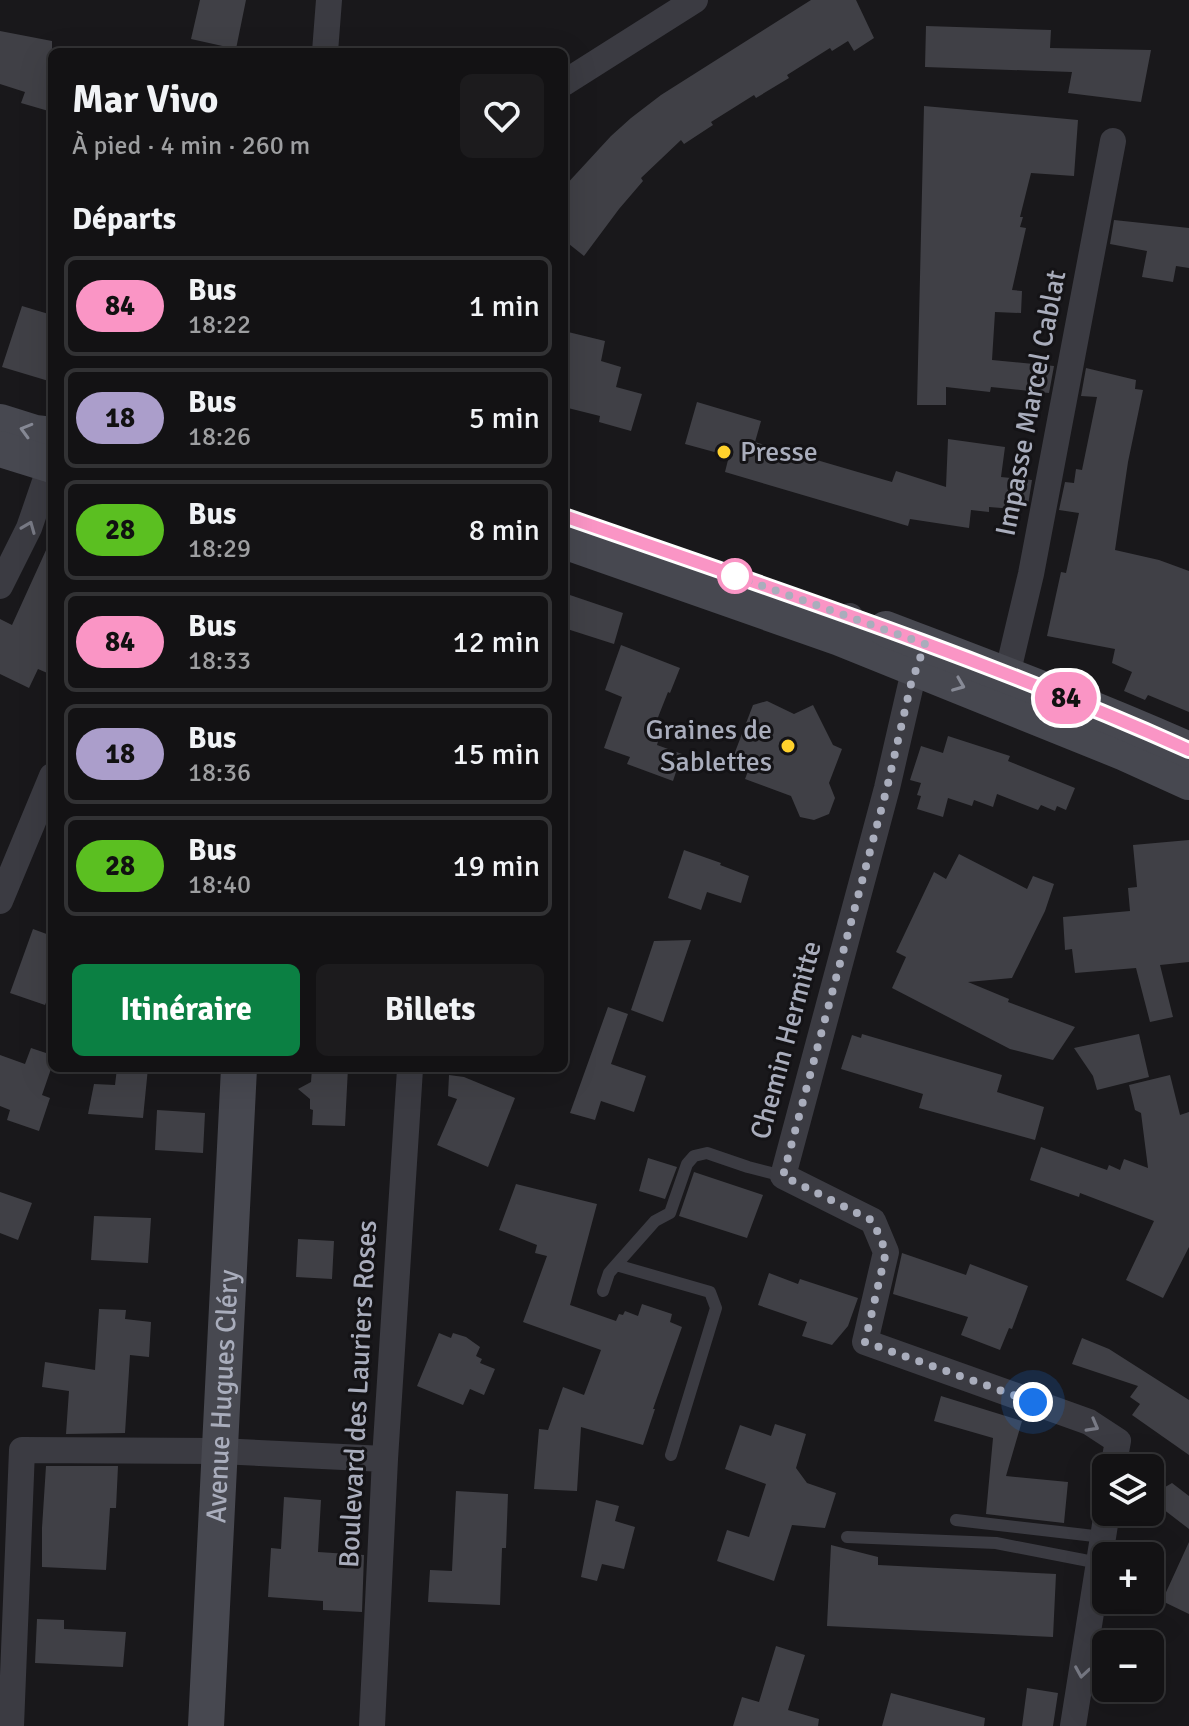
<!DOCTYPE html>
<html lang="fr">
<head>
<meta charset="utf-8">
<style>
  body { margin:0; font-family:Signika,sans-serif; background:#1c1b1d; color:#f1f3f6; height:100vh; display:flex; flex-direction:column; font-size:30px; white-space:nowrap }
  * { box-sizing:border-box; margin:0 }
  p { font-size:26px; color:#9d9ea0 }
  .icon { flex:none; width:44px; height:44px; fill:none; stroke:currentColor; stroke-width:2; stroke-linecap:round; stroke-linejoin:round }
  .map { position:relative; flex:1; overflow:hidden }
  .panel { position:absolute; left:48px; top:48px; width:520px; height:1024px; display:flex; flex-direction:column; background:#131214; border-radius:12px; box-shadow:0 8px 32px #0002,0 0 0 2px #323234 }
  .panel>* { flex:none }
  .badge { padding:0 16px; border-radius:26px; font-size:28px; line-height:52px }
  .tools { position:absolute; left:1092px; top:1454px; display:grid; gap:16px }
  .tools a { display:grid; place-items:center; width:72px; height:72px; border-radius:12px; background:#131214; box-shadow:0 8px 32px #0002,0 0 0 2px #323234; font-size:40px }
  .you { position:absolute; width:40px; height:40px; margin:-20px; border:6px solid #fff; border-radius:50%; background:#1a73e8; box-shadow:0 0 0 12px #1a73e833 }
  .map>.badge { position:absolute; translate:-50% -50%; box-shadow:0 0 0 4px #fff }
  h2 { padding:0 24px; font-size:30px; line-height:72px }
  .round { display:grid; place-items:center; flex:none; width:84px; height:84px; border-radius:12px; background:#1c1b1d }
  .headline { display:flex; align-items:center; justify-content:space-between; height:136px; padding:0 24px }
  h1 { font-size:38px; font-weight:700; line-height:60px }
  .cta { display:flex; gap:16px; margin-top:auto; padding:16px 24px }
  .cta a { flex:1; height:92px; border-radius:12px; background:#0b8043; color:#fff; font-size:32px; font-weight:700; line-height:92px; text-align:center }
  .cta a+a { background:#1c1b1d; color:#f1f3f6 }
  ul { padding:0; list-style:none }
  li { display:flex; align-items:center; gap:24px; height:100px; margin:0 16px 12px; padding:0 8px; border:4px solid #323234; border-radius:12px }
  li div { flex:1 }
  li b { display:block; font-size:30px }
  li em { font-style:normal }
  li .badge { min-width:88px; font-weight:700; text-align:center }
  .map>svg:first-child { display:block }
</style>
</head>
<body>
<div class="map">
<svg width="1189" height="1726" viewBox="0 0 1189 1726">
  <rect width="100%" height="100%" fill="#19181b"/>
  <!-- building -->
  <path fill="#404046" d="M 200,0 L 246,0 L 236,49 L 191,39 Z
    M 811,0 L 856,0 L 874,38 L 854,51 L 848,41 L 832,51 L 830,48 L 787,75 L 789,78 L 756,98 L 754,95 L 711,122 L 713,125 L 684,144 L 681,140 L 641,178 L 643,181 L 619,209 L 584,256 L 564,240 L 564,187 L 611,136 L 631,118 L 661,95 Z
    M 926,26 L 1051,30 L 1050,48 L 1151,50 L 1141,102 L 1068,93 L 1072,72 L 925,67 Z
    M 0,31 L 52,41 L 52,112 L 21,103 L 25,92 L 0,84 Z
    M 924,106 L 1078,120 L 1074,176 L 1031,173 L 1020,217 L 1023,217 L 1020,227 L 1026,228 L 1012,290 L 1022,291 L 1021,313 L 995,312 L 992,360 L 1054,366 L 1049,393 L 991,387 L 990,392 L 946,387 L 946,405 L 917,405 Z
    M 1114,220 L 1189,228 L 1189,268 L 1176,266 L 1173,282 L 1142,277 L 1147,251 L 1110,244 Z
    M 22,306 L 52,315 L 52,382 L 2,367 Z
    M 564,331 L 605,341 L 601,361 L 621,367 L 616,387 L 642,394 L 631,431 L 599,422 L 600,416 L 564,407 Z
    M 1086,368 L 1136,380 L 1135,389 L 1143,390 L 1128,462 L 1115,550 L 1159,560 L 1189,571 L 1189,712 L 1148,695 L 1145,700 L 1124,691 L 1132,672 L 1112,663 L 1115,649 L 1047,636 L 1061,572 L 1066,573 L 1079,513 L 1059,510 L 1065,482 L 1074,483 L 1076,469 L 1082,470 L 1097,397 L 1081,396 Z
    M 697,402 L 761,421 L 755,442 L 892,482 L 896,471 L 946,487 L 948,439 L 1005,447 L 1001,477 L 1032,480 L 1028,505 L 1015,503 L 1014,509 L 989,507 L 989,512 L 971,510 L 969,528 L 910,519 L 908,526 L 725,472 L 729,456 L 685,444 Z
    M 52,537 L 52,675 L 38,669 L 29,688 L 0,674 L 0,619 L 12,625 Z
    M 564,593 L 623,613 L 614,644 L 564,628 Z
    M 621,645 L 680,668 L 670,693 L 668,692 L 651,735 L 659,738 L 657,745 L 682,754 L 673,781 L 627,764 L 630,757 L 604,748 L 622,697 L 605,690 Z
    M 767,701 L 794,714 L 813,705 L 833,745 L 842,749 L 829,783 L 835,798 L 829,814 L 814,820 L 800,817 L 791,796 L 745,779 L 750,766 L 732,760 L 753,705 Z
    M 948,736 L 1010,756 L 1008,761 L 1075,788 L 1066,810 L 1057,806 L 1055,811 L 1041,805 L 1038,810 L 997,794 L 993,807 L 974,800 L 972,806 L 948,798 L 943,817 L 917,809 L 921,796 L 917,795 L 921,783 L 910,780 L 921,746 L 943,753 Z
    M 1189,840 L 1189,962 L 1160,965 L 1173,1017 L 1150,1022 L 1136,968 L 1075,973 L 1072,949 L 1065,950 L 1063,917 L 1130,911 L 1128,888 L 1137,887 L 1133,845 Z
    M 684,850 L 721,863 L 720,865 L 749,876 L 741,903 L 707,892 L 701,910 L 668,898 Z
    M 959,854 L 1027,889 L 1033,876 L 1054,884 L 1045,911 L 1012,978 L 968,982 L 1009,999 L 1008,1002 L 1075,1027 L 1053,1060 L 1010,1049 L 892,988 L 906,957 L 896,952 L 934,872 L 946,879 Z
    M 33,929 L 52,936 L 52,988 L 45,1005 L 10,993 Z
    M 691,940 L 663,1022 L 631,1010 L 654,941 Z
    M 608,1007 L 628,1014 L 611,1064 L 646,1076 L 634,1112 L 601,1101 L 595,1120 L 570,1113 Z
    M 862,1034 L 1002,1075 L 997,1092 L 1044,1107 L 1035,1140 L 919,1108 L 923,1094 L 841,1069 L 852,1035 L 861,1038 Z
    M 1139,1034 L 1149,1077 L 1097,1090 L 1093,1076 L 1074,1048 Z
    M 31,1048 L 52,1055 L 52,1066 L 42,1095 L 50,1098 L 39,1131 L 7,1120 L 10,1110 L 0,1106 L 0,1055 L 25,1064 Z
    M 117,1068 L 148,1068 L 143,1118 L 88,1114 L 94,1084 L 115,1085 Z
    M 312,1068 L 348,1068 L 345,1126 L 312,1125 L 313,1110 L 310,1109 L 310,1099 L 298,1089 L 311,1082 Z
    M 449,1075 L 464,1077 L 515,1098 L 488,1167 L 437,1145 L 457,1099 L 448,1096 Z
    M 1170,1075 L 1180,1115 L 1189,1112 L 1189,1247 L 1163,1298 L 1126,1280 L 1154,1221 L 1080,1193 L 1079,1197 L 1030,1180 L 1041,1147 L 1107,1170 L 1109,1165 L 1120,1170 L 1124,1159 L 1148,1168 L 1141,1113 L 1135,1110 L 1129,1085 Z
    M 157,1110 L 205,1113 L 203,1153 L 155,1150 Z
    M 648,1158 L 677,1167 L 665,1199 L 639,1191 Z
    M 694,1172 L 763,1195 L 747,1238 L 679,1216 Z
    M 516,1184 L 597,1204 L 570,1305 L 616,1321 L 619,1314 L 623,1315 L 625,1311 L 638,1316 L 642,1304 L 672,1314 L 670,1322 L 682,1327 L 653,1409 L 655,1409 L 643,1445 L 581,1427 L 577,1491 L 534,1489 L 539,1429 L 548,1430 L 563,1387 L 584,1395 L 601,1350 L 523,1322 L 547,1256 L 535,1253 L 537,1245 L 499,1230 Z
    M 0,1192 L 32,1203 L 18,1240 L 0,1233 Z
    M 94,1216 L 151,1218 L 148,1263 L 91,1260 Z
    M 298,1239 L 334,1241 L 332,1279 L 296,1277 Z
    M 902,1253 L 966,1275 L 970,1264 L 1028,1286 L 1012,1329 L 1009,1328 L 1000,1350 L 961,1335 L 968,1317 L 893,1294 Z
    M 769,1273 L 798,1284 L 800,1279 L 858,1298 L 848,1326 L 832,1345 L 802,1336 L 807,1322 L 758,1305 Z
    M 99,1309 L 126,1310 L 125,1319 L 151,1322 L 149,1357 L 130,1355 L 125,1433 L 66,1434 L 69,1391 L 42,1387 L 45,1362 L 95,1370 Z
    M 439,1333 L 451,1338 L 453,1333 L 466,1337 L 480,1347 L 476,1356 L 482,1359 L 480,1363 L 495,1369 L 484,1395 L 470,1389 L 463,1405 L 417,1386 Z
    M 1082,1338 L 1109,1349 L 1189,1400 L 1189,1455 L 1132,1415 L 1140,1404 L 1130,1397 L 1138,1386 L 1072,1364 Z
    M 941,1396 L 1022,1421 L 1006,1476 L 1068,1482 L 1064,1523 L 986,1514 L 993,1438 L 934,1421 Z
    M 775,1424 L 806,1434 L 796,1468 L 807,1483 L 836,1493 L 825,1528 L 792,1525 L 774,1581 L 717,1561 L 727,1530 L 749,1537 L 766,1484 L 725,1469 L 740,1425 L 771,1436 Z
    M 46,1466 L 118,1466 L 116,1508 L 110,1508 L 106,1570 L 42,1567 L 42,1528 Z
    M 1172,1483 L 1189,1496 L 1189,1529 L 1150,1499 L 1150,1496 Z
    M 456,1491 L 508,1494 L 506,1548 L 502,1548 L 500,1605 L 428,1602 L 430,1570 L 452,1571 Z
    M 284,1497 L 321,1500 L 318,1552 L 364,1555 L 362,1612 L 323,1610 L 323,1601 L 268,1597 L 271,1548 L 281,1549 Z
    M 596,1500 L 619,1506 L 615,1521 L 635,1527 L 624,1569 L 602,1564 L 597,1581 L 581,1577 Z
    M 1189,1542 L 1189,1614 L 1162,1601 Z
    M 831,1545 L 878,1557 L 878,1565 L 1056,1574 L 1053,1637 L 827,1626 Z
    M 37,1619 L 64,1620 L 64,1629 L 126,1632 L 123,1667 L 35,1663 Z
    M 776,1646 L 805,1655 L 788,1710 L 819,1719 L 818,1726 L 733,1726 L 742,1697 L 759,1702 Z
    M 1027,1688 L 1058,1693 L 1053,1726 L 1022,1726 Z
    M 891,1693 L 985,1718 L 984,1726 L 882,1726 Z"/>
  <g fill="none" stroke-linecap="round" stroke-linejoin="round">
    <!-- lane -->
    <path stroke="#3b3b42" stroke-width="12" d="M 616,1265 L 710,1292 L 716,1308 L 671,1455
      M 603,1291 L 609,1273 L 616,1265 L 655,1221 L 670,1213 L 687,1164 L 694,1156 L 707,1153 L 748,1167 L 783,1176
      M 956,1520 L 1103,1537
      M 847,1537 L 996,1543 L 1099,1563"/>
    <!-- street -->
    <path stroke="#3b3b42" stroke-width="26" d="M 325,52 L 329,0
      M 564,83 L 695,0
      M 0,586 L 29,528 L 51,464
      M 840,638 L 850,616
      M 922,653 L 911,684 L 887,788 L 783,1176 L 873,1221 L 886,1252 L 865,1342 L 1089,1422 L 1118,1441 L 1113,1468
      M 1007,675 L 1031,574 L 1113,141
      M 0,901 L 52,776
      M 11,1726 L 22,1450 L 219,1451 L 385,1459
      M 372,1726 L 385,1459 L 410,1069 L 408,1068
      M 1073,1726 L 1107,1512"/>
    <!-- secondary -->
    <g stroke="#474850" stroke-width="36">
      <path d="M 0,422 L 35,433 L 52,435"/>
      <path d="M 0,449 L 52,465"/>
      <path d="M 564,541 L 840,638 L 1125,753 L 1189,782"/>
      <path d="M 886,629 C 988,668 1090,706 1189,750"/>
      <path id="s1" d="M 206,1726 L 239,1068"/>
    </g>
  </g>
  <!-- one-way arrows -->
  <defs><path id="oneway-chevron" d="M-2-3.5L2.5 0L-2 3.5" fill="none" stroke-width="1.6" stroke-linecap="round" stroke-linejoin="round" transform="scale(2)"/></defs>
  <g stroke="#878a96">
    <use href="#oneway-chevron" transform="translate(26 430) rotate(-164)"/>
    <use href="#oneway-chevron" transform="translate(959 685) rotate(22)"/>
  </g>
  <g stroke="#787a85">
    <use href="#oneway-chevron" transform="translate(29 527) rotate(-68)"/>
    <use href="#oneway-chevron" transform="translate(1093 1426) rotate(29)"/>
    <use href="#oneway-chevron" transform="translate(1082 1672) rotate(99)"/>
  </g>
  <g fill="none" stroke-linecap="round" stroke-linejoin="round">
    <!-- line casing -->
    <g stroke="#fff" stroke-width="18">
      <path id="line" d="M 564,516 C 774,589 986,659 1189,750"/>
    </g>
    <!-- line -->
    <use href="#line" stroke="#fa95c5" stroke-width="12"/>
    <!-- walk -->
    <path stroke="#a9adbc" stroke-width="8" stroke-dasharray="0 14.4" d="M 735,576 L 925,644 L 911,684 L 887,788 L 783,1176 L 873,1221 L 886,1252 L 865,1342 L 1033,1402"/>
  </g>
  <!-- markers -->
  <g fill="#ffd12c" stroke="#141316" stroke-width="3">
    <circle cx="724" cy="452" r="8"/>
    <circle cx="788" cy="746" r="8"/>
  </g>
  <circle fill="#fff" stroke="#fa95c5" stroke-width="4" cx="735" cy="576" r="16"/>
  <g text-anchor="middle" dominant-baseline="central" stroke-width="6" stroke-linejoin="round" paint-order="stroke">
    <!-- street labels -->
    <g font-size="28" fill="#a9adbc" stroke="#141316">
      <text transform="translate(1031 403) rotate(-79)">Impasse Marcel Cablat</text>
      <text transform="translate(786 1040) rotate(-75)">Chemin Hermitte</text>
      <text transform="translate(358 1394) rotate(-87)">Boulevard des Lauriers Roses</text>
      <text stroke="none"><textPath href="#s1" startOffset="330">Avenue Hugues Cléry</textPath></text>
    </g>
    <!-- poi labels -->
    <g font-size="28" fill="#a9adbc" stroke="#141316" text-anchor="start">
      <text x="740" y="452">Presse</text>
      <text x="772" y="730" text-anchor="end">Graines de<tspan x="772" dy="32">Sablettes</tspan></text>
    </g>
  </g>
</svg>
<div class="tools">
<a><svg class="icon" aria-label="layers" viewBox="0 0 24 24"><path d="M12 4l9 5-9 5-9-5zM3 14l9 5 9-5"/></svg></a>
<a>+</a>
<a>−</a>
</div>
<div class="you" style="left:1033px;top:1402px"></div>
<b class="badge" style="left:1066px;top:698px;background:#fa95c5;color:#111">84</b>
<section class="panel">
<div class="headline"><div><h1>Mar Vivo</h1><p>À pied · 4 min · 260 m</p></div><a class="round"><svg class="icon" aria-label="heart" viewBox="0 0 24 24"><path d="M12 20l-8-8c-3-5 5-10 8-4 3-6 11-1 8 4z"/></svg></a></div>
<h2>Départs</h2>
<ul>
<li><span class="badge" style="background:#fa95c5;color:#111">84</span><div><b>Bus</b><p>18:22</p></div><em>1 min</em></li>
<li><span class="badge" style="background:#ab9ecb;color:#111">18</span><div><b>Bus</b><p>18:26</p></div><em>5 min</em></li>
<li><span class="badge" style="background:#5bbf21;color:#111">28</span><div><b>Bus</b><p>18:29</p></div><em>8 min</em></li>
<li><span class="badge" style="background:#fa95c5;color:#111">84</span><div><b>Bus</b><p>18:33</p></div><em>12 min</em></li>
<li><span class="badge" style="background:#ab9ecb;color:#111">18</span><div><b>Bus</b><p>18:36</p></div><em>15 min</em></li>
<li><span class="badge" style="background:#5bbf21;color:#111">28</span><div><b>Bus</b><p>18:40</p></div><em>19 min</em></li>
</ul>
<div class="cta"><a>Itinéraire</a><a>Billets</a></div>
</section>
</div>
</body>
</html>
